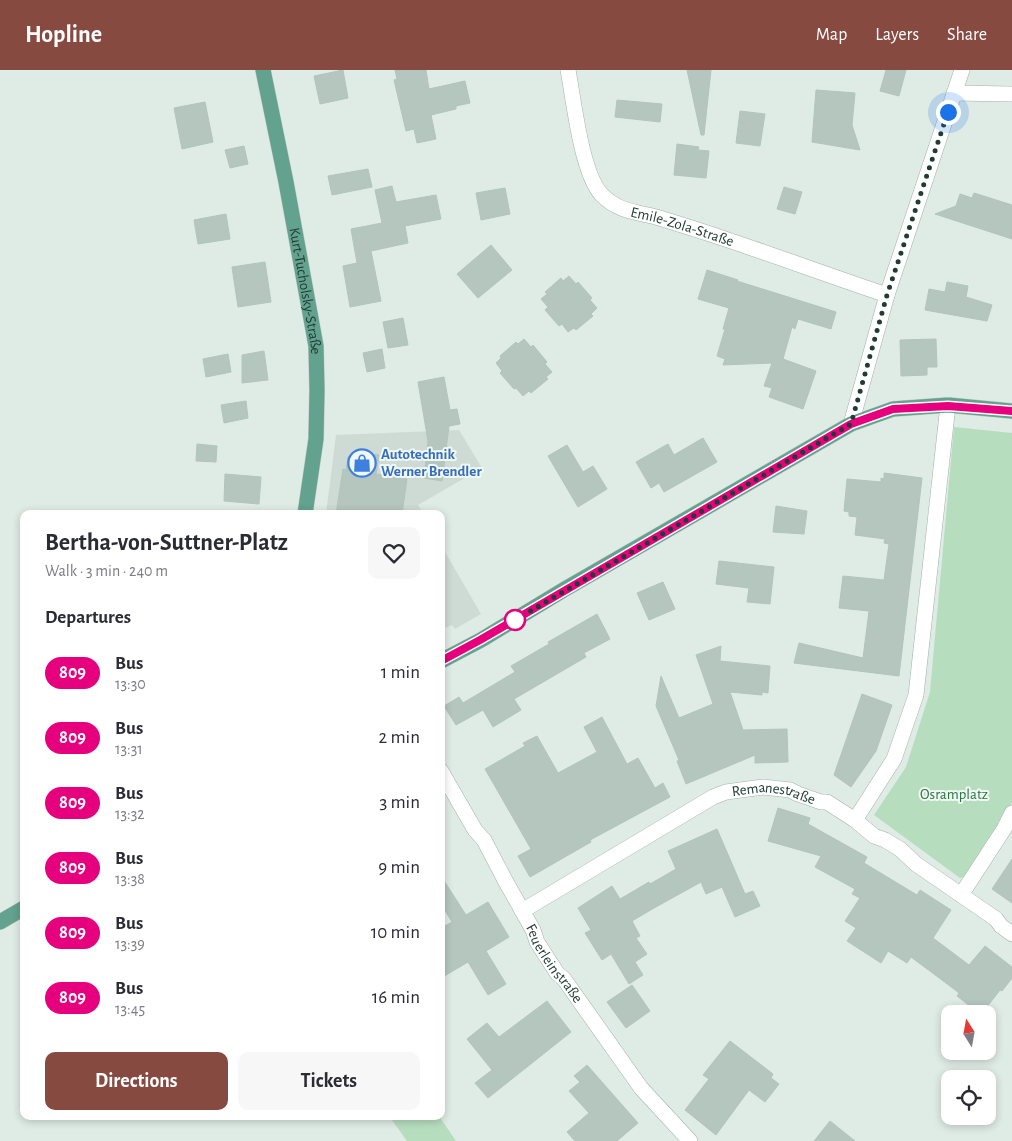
<!DOCTYPE html>
<html lang="en">
<head>
<meta charset="utf-8">
<style>
  body { margin:0; font-family:"Alegreya Sans",sans-serif; background:#f7f7f7; color:#2b2b33; height:100vh; display:flex; flex-direction:column; font-size:19px; white-space:nowrap }
  * { box-sizing:border-box; margin:0 }
  p { font-size:16px; color:#7c7c81 }
  .icon { flex:none; width:28px; height:28px; fill:none; stroke:currentColor; stroke-width:2; stroke-linecap:round; stroke-linejoin:round }
  .map { position:relative; flex:1; overflow:hidden }
  .details { position:absolute; left:20px; top:440px; width:425px; height:610px; display:flex; flex-direction:column; background:#fff; border-radius:10px; box-shadow:0 2px 8px #0003 }
  .details>* { flex:none }
  .badge { padding:0 10px; border-radius:16px; font-size:18px; line-height:32px }
  .needle { width:32px; rotate:349deg }
  .tools { position:absolute; left:941px; top:935px; display:grid; gap:10px }
  .tools a { display:grid; place-items:center; width:55px; height:55px; border-radius:10px; background:#fff; box-shadow:0 2px 8px #0003; font-size:25px }
  .you { position:absolute; width:25px; height:25px; margin:-12px; border:4px solid #fff; border-radius:50%; background:#1a73e8; box-shadow:0 0 0 8px #1a73e833 }
  .map>.badge { position:absolute; translate:-50% -50%; box-shadow:0 0 0 2px #fff }
  h2 { padding:0 25px; font-size:19px; line-height:45px }
  .round { display:grid; place-items:center; flex:none; width:52px; height:52px; border-radius:10px; background:#f7f7f7 }
  .headline { display:flex; align-items:center; justify-content:space-between; height:85px; padding:0 25px }
  h1 { font-size:24px; font-weight:700; line-height:38px }
  .button { display:flex; gap:10px; margin-top:auto; padding:10px 25px }
  .button a { flex:1; height:58px; border-radius:10px; background:#864a41; color:#fff; font-size:20px; font-weight:700; line-height:58px; text-align:center }
  .button a+a { background:#f7f7f7; color:#2b2b33 }
  ul { padding:0; list-style:none }
  li { display:flex; align-items:center; gap:15px; height:65px; padding:0 25px }
  li div { flex:1 }
  li b { display:block; font-size:19px }
  li em { font-style:normal }
  li .badge { min-width:55px; font-weight:700; text-align:center }
  header { display:flex; align-items:center; gap:30px; box-sizing:border-box; height:70px; padding:0 25px; background:#864a41; color:#fff }
  header strong { font-size:24px }
  nav { display:flex; gap:28px; margin-inline-start:auto; font-size:18px }
  .map>svg:first-child { display:block }
</style>
</head>
<body>
<header>
<strong>Hopline</strong>
<nav><a>Map</a><a>Layers</a><a>Share</a></nav>
</header>
<div class="map">
<svg width="1012" height="1071" viewBox="0 0 1012 1071">
  <rect width="100%" height="100%" fill="#dfebe5"/>
  <!-- built -->
  <path fill="#cedbd4" d="M 459,360 L 482,398 L 418,435 L 423,444 L 326,444 L 336,365 Z
    M 441,475 L 481,544 L 455,559 L 452,555 L 441,560 Z"/>
  <!-- green -->
  <path fill="#b7ddbf" d="M 954,357 L 1012,363 L 1012,732 L 1004,751 L 969,805 L 960,808 L 874,745 L 906,697 L 930,622 Z
    M 389,1046 L 439,1046 L 456,1071 L 407,1071 Z"/>
  <!-- building -->
  <path fill="#b5c6be" stroke="#b2c5bc" d="M 343,0 L 348,28 L 320,34 L 314,6 Z
    M 395,0 L 426,0 L 429,19 L 465,11 L 470,33 L 456,36 L 456,39 L 431,45 L 436,69 L 417,73 L 414,59 L 406,61 L 394,10 L 397,9 Z
    M 687,0 L 711,0 L 704,65 L 701,65 Z
    M 886,0 L 906,0 L 899,26 L 880,21 Z
    M 816,20 L 855,23 L 852,55 L 860,80 L 812,72 Z
    M 617,30 L 662,34 L 660,52 L 615,47 Z
    M 205,32 L 213,72 L 182,79 L 174,38 Z
    M 740,41 L 765,44 L 760,76 L 736,73 Z
    M 677,74 L 699,77 L 698,80 L 709,81 L 706,108 L 674,105 Z
    M 244,76 L 248,94 L 230,98 L 225,80 Z
    M 368,99 L 372,117 L 332,125 L 328,106 Z
    M 392,116 L 396,132 L 436,125 L 441,149 L 405,156 L 408,173 L 371,181 L 381,231 L 350,237 L 343,196 L 357,193 L 351,159 L 382,153 L 375,120 Z
    M 784,117 L 802,122 L 795,144 L 777,139 Z
    M 505,118 L 510,144 L 481,150 L 476,123 Z
    M 974,123 L 1012,135 L 1012,169 L 935,144 L 956,136 L 960,124 L 972,128 Z
    M 226,144 L 230,169 L 198,174 L 194,150 Z
    M 491,175 L 512,200 L 478,228 L 457,204 Z
    M 265,192 L 271,232 L 238,237 L 232,197 Z
    M 707,200 L 738,210 L 737,211 L 836,242 L 831,259 L 798,249 L 795,259 L 792,257 L 783,289 L 816,301 L 803,339 L 769,327 L 772,318 L 764,316 L 772,293 L 723,295 L 725,289 L 717,286 L 725,259 L 723,259 L 729,238 L 698,229 Z
    M 569,206 L 576,214 L 578,212 L 592,228 L 590,230 L 597,238 L 591,244 L 593,246 L 576,260 L 574,258 L 568,262 L 562,254 L 559,256 L 545,240 L 548,237 L 541,229 L 547,224 L 545,222 L 561,208 L 563,211 Z
    M 947,212 L 968,216 L 966,227 L 992,235 L 987,251 L 925,240 L 929,219 L 945,222 Z
    M 403,248 L 408,275 L 388,278 L 383,252 Z
    M 524,269 L 531,277 L 533,275 L 547,292 L 545,294 L 552,302 L 546,307 L 548,309 L 531,323 L 529,321 L 523,326 L 516,318 L 514,319 L 500,303 L 502,301 L 496,293 L 501,288 L 500,286 L 516,272 L 518,274 Z
    M 936,269 L 937,297 L 927,297 L 927,305 L 901,306 L 900,270 Z
    M 382,279 L 385,298 L 367,302 L 363,283 Z
    M 264,281 L 268,310 L 242,313 L 242,285 Z
    M 228,284 L 231,302 L 206,307 L 203,289 Z
    M 444,307 L 450,340 L 457,339 L 460,354 L 449,356 L 442,411 L 424,408 L 428,371 L 418,312 Z
    M 246,331 L 248,348 L 224,353 L 221,335 Z
    M 703,368 L 717,392 L 664,422 L 659,413 L 651,418 L 636,392 L 668,374 L 674,385 Z
    M 197,374 L 217,376 L 216,392 L 196,391 Z
    M 567,375 L 583,402 L 593,396 L 607,419 L 578,437 L 548,386 Z
    M 355,382 L 379,385 L 376,404 L 407,409 L 402,444 L 336,444 L 343,399 L 346,400 L 348,387 Z
    M 884,403 L 922,408 L 899,606 L 794,593 L 799,573 L 863,588 L 869,541 L 839,538 L 843,506 L 884,510 L 889,474 L 884,473 L 885,469 L 855,465 L 857,447 L 849,446 L 849,442 L 844,441 L 847,409 L 881,412 L 881,408 L 884,409 Z
    M 225,404 L 261,407 L 259,434 L 224,431 Z
    M 776,436 L 807,441 L 804,464 L 773,462 Z
    M 719,491 L 774,497 L 770,534 L 747,532 L 749,518 L 716,514 Z
    M 663,512 L 675,539 L 649,550 L 637,523 Z
    M 597,544 L 610,569 L 584,583 L 586,587 L 514,629 L 521,640 L 493,657 L 483,640 L 456,655 L 444,636 L 459,627 L 463,633 L 515,602 L 511,596 L 549,574 L 548,572 Z
    M 721,576 L 720,591 L 770,596 L 768,623 L 762,622 L 762,625 L 730,622 L 743,660 L 787,659 L 788,692 L 755,693 L 755,685 L 686,714 L 677,691 L 679,690 L 656,636 L 661,606 L 679,648 L 713,634 L 696,585 Z
    M 862,624 L 892,635 L 876,681 L 851,717 L 834,705 Z
    M 602,647 L 627,694 L 638,688 L 655,718 L 663,713 L 670,727 L 590,770 L 591,772 L 530,807 L 518,786 L 531,779 L 485,699 L 525,676 L 523,673 L 537,666 L 558,703 L 597,682 L 584,657 Z
    M 778,738 L 810,748 L 808,754 L 867,787 L 864,793 L 917,825 L 920,820 L 951,840 L 933,868 L 969,895 L 985,876 L 1012,897 L 1012,908 L 1002,921 L 1000,920 L 983,942 L 977,938 L 975,940 L 957,926 L 959,923 L 954,919 L 911,887 L 907,893 L 888,881 L 881,893 L 847,871 L 856,858 L 845,851 L 860,828 L 852,824 L 855,819 L 815,797 L 821,786 L 768,771 Z
    M 717,759 L 745,824 L 753,821 L 760,836 L 735,847 L 722,817 L 706,824 L 701,812 L 654,838 L 632,851 L 640,866 L 636,868 L 647,884 L 635,892 L 643,905 L 629,914 L 611,884 L 602,890 L 585,863 L 591,860 L 578,838 L 612,816 L 620,829 L 649,812 L 650,814 L 676,799 L 668,781 Z
    M 1012,789 L 1012,833 L 992,819 Z
    M 441,806 L 466,845 L 488,832 L 509,867 L 486,881 L 506,914 L 488,925 L 468,892 L 441,908 L 441,858 L 452,852 L 441,834 Z
    M 632,915 L 650,941 L 626,958 L 607,932 Z
    M 547,931 L 571,962 L 488,1028 L 475,1013 L 492,1000 L 467,969 L 487,953 L 499,967 Z
    M 730,971 L 773,1004 L 771,1008 L 779,1014 L 765,1032 L 749,1020 L 716,1065 L 685,1040 L 709,1009 L 703,1005 Z
    M 587,995 L 638,1053 L 617,1071 L 575,1071 L 567,1062 L 589,1043 L 569,1021 L 580,1012 L 574,1006 Z
    M 830,1051 L 855,1071 L 814,1071 Z"/>
  <g fill="none" stroke-linecap="round" stroke-linejoin="round">
    <!-- minor casing -->
    <g stroke="#a2b3ac" stroke-width="16">
      <g id="minor">
        <path id="s1" d="M 568,0 C 574,31 581,101 601,124 C 617,141 635,142 656,147 C 679,154 702,161 725,169 C 779,187 833,207 887,225"/>
        <path d="M 954,23 L 1012,24"/>
        <path d="M 851,354 L 887,225 L 962,0"/>
        <path id="s2" d="M 441,701 L 475,760 L 484,770 L 506,812 L 533,860 L 537,872 L 557,903 L 564,909 L 641,1018 L 690,1071"/>
        <path d="M 855,750 L 894,689 L 916,625 L 948,335"/>
        <path d="M 961,825 L 1004,759 L 1012,743"/>
        <path id="s3" d="M 522,841 L 713,727 L 726,722 L 763,717 L 790,720 L 798,724 L 821,732 L 827,732 L 855,750 L 874,766 L 885,770 L 900,779 L 916,794 L 996,849 L 1001,856 L 1012,864"/>
      </g>
    </g>
    <!-- major casing -->
    <g stroke="#c1c8c6" stroke-width="16">
      <g id="major">
        <path id="s4" d="M 263,0 L 286,112 L 316,276 L 317,320 L 316,369 L 305,444"/>
        <path d="M 441,591 L 481,570 L 565,519 L 851,354 L 893,339 L 948,335 L 1012,341"/>
        <path d="M 0,852 L 24,838"/>
      </g>
    </g>
    <!-- minor -->
    <use href="#minor" stroke="#fff" stroke-width="15"/>
    <!-- major -->
    <use href="#major" stroke="#62a28e" stroke-width="15"/>
  </g>
  <g fill="none" stroke-linecap="round" stroke-linejoin="round">
    <!-- line casing -->
    <g stroke="#fff" stroke-width="11">
      <path id="line" d="M 441,591 L 480,570 L 851,354 L 893,339 L 948,336 L 1012,341"/>
    </g>
    <!-- line -->
    <use href="#line" stroke="#e6007e" stroke-width="8"/>
    <!-- walk -->
    <path stroke="#203c33" stroke-width="5" stroke-dasharray="0 9" d="M 515,550 L 851,354 L 887,225 L 948,42"/>
  </g>
  <!-- icons -->
  <defs>
    <g id="shop-ring" transform="scale(1.4375)"><circle r="9.5" fill="#f0f8f3" stroke="#3f7fe0" stroke-width="1.5"/><path d="M-5-2.5h2.3a2.7 3.5 0 0 1 5.4 0H5L5.5 6h-11ZM-1.5-2.5h3a1.5 2.3 0 0 0-3 0Z" fill="#3f7fe0"/></g>
  </defs>
  <g fill-rule="evenodd">
    <use href="#shop-ring" x="362" y="393"/>
  </g>
  <!-- markers -->
  <circle fill="#fff" stroke="#e6007e" stroke-width="2.5" cx="515" cy="550" r="10"/>
  <g text-anchor="middle" dominant-baseline="central" stroke-width="4" stroke-linejoin="round" paint-order="stroke">
    <!-- street labels -->
    <g font-size="15" fill="#203c33" stroke="#f0f8f3">
      <text stroke="none"><textPath href="#s1" startOffset="218">Emile-Zola-Straße</textPath></text>
      <text stroke="none"><textPath href="#s4" startOffset="225">Kurt-Tucholsky-Straße</textPath></text>
      <text stroke="none"><textPath href="#s3" startOffset="285">Remanestraße</textPath></text>
      <text stroke="none"><textPath href="#s2" startOffset="224">Feuerleinstraße</textPath></text>
    </g>
    <!-- shop labels -->
    <g font-size="15" font-weight="bold" fill="#366cbe" stroke="#f0f8f3" text-anchor="start">
      <text x="381" y="384">Autotechnik<tspan x="381" dy="17">Werner Brendler</tspan></text>
    </g>
    <!-- park labels -->
    <g font-size="15" fill="#297441" stroke="#f0f8f3">
      <text x="954" y="724">Osramplatz</text>
    </g>
  </g>
</svg>
<div class="tools">
<a><svg class="needle" viewBox="-14 -14 28 28"><path d="M0-13l5 13h-10z" fill="#e53935"/><path d="M0 13l5-13h-10z" fill="#7c7c81"/></svg></a>
<a><svg class="icon" aria-label="locate" viewBox="0 0 24 24"><circle cx="12" cy="12" r="6"/><path d="M12 2v4M12 18v4M2 12h4M18 12h4"/></svg></a>
</div>
<div class="you" style="left:948px;top:42px"></div>
<section class="details">
<div class="headline"><div><h1>Bertha-von-Suttner-Platz</h1><p>Walk · 3 min · 240 m</p></div><a class="round"><svg class="icon" aria-label="heart" viewBox="0 0 24 24"><path d="M12 20l-8-8c-3-5 5-10 8-4 3-6 11-1 8 4z"/></svg></a></div>
<h2>Departures</h2>
<ul>
<li><span class="badge" style="background:#e6007e;color:#fff">809</span><div><b>Bus</b><p>13:30</p></div><em>1 min</em></li>
<li><span class="badge" style="background:#e6007e;color:#fff">809</span><div><b>Bus</b><p>13:31</p></div><em>2 min</em></li>
<li><span class="badge" style="background:#e6007e;color:#fff">809</span><div><b>Bus</b><p>13:32</p></div><em>3 min</em></li>
<li><span class="badge" style="background:#e6007e;color:#fff">809</span><div><b>Bus</b><p>13:38</p></div><em>9 min</em></li>
<li><span class="badge" style="background:#e6007e;color:#fff">809</span><div><b>Bus</b><p>13:39</p></div><em>10 min</em></li>
<li><span class="badge" style="background:#e6007e;color:#fff">809</span><div><b>Bus</b><p>13:45</p></div><em>16 min</em></li>
</ul>
<div class="button"><a>Directions</a><a>Tickets</a></div>
</section>
</div>
</body>
</html>
